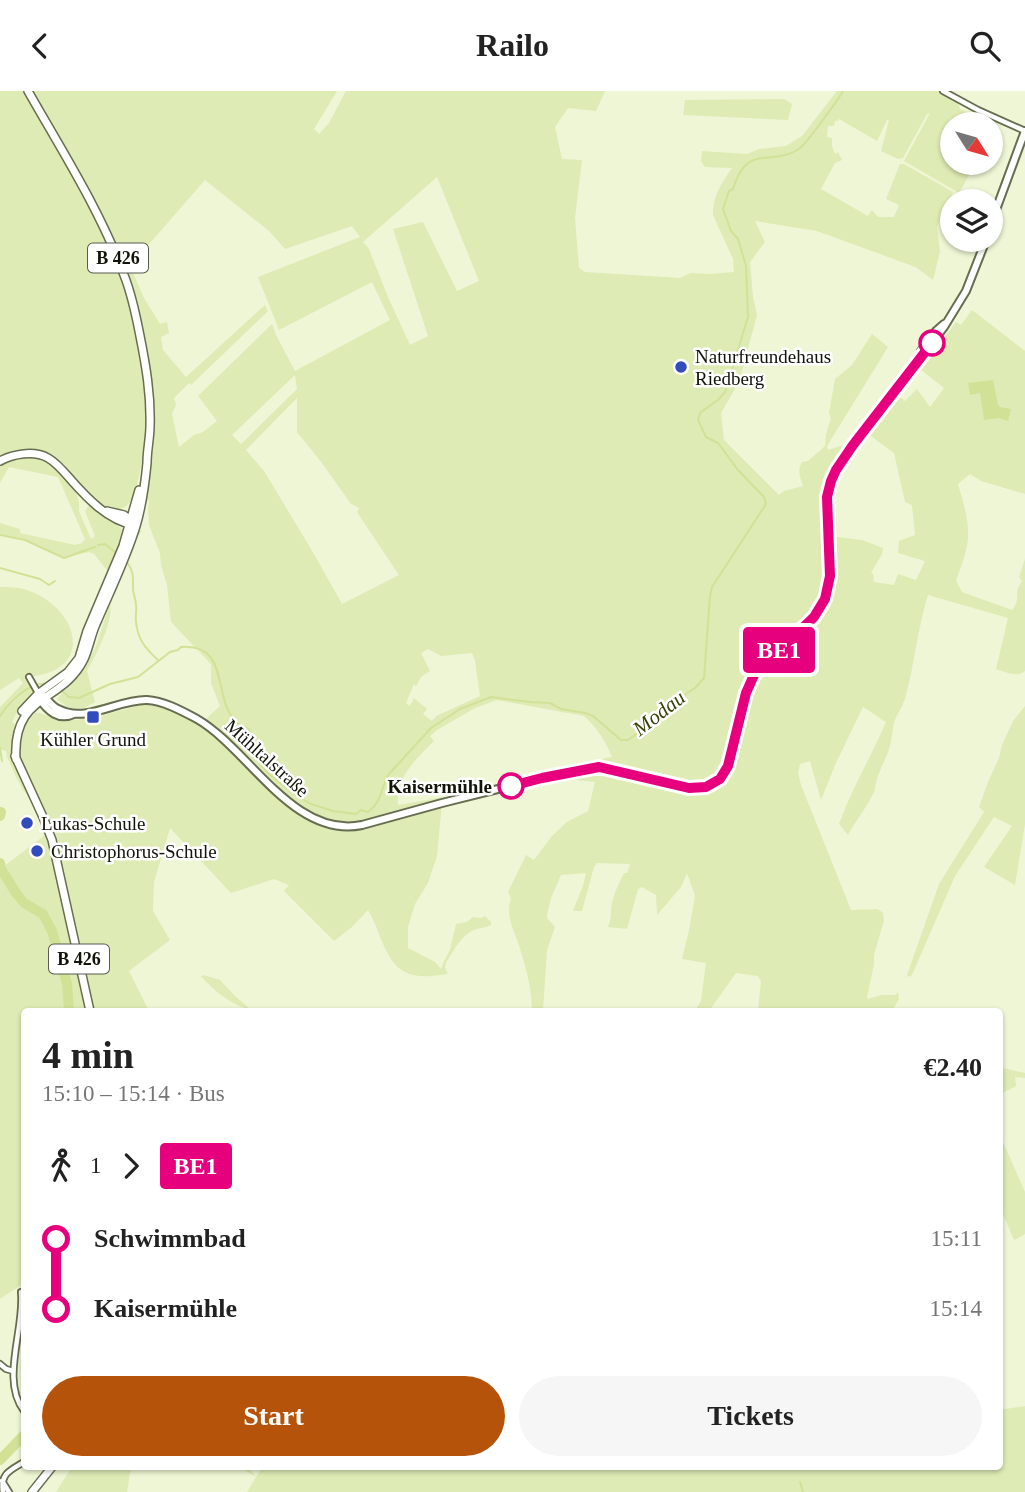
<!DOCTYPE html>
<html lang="en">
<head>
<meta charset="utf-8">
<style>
  body { margin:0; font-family:"Times New Roman",serif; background:#f6f6f6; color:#222; height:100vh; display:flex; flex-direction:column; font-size:26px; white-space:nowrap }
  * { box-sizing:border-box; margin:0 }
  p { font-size:23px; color:#767676 }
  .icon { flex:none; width:38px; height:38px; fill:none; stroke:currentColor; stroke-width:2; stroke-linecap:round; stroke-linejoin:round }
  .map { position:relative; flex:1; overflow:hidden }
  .panel { position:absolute; left:21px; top:917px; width:982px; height:462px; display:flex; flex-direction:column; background:#fff; border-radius:7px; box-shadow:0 2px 5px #0004 }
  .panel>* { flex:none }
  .badge { padding:0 14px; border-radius:5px; font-size:24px; line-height:46px }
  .needle { width:46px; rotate:127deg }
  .tools { position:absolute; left:940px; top:21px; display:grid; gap:14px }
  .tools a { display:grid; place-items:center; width:63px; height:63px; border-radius:50%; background:#fff; box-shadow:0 2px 5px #0004; font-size:35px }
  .map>.badge { position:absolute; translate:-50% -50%; box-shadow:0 0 0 4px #fff }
  .legs { display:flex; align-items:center; gap:10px; height:77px; padding:0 21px; font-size:23px }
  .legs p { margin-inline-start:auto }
  .overview { display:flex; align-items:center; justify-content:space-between; height:119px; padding:0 21px }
  h1 { font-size:38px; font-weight:700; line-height:52px }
  .primary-button { display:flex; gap:14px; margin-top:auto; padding:14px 21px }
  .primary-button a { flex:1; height:80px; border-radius:42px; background:#b45309; color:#fff; font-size:28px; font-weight:700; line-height:80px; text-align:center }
  .primary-button a+a { background:#f6f6f6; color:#222 }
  ul { padding:0 21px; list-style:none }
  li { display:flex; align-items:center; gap:24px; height:70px; font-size:26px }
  li i { display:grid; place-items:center; width:10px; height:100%; margin:0 9px; background:currentColor }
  li i::after { content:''; width:18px; height:18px; margin:-9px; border:5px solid; border-radius:50%; background:#fff }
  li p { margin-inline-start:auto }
  li:first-child i { background:linear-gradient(#0000 50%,currentColor 0) }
  li:last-child i { background:linear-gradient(currentColor 50%,#0000 0) }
  header { display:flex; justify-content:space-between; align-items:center; height:91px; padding:0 21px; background:#fff; font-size:32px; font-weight:700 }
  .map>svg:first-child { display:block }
</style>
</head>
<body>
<header><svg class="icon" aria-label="back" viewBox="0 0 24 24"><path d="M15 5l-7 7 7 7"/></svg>Railo<svg class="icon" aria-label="search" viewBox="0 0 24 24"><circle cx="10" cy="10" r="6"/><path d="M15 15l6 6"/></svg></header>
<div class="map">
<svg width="1025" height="1401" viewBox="0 0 1025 1401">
  <rect width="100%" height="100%" fill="#eef6d5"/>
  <!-- green -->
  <path fill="#deebb4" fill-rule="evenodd" d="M 0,0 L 337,0 L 314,38 L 319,43 L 329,32 L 346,0 L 605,0 L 596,20 L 568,17 L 555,36 L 562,68 L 582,69 L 575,127 L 579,177 L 585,181 L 680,187 L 691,182 L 710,183 L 734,181 L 733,168 L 713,124 C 712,106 722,91 732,77 L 705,76 L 701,70 L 702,60 L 747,63 L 759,58 L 786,55 L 802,45 L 837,0 L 938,0 L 958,12 L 960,18 C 973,24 985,28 998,34 L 991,46 L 990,33 L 952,33 L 952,72 L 976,72 L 959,102 L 904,70 L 930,22 L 927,23 L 903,67 L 898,68 L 881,60 L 889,29 L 887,29 L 877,50 L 839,28 L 838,30 L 835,30 L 834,35 L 828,35 L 827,46 L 832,47 L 832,55 L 835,63 L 838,61 L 842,69 L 835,72 L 821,98 L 868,125 L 871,120 L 873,120 L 878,126 L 894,126 L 899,114 L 886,108 L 900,73 L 904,73 L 953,101 L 937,136 L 940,160 L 933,189 L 917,177 L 910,174 L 817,140 L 755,130 L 765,151 L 750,171 L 753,206 L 757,224 L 739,291 L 721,322 L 724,349 L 779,404 L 784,400 L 803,395 C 800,386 797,380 802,371 L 808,370 L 825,355 L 826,343 L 831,327 L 829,322 L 835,288 L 852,274 L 872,243 L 888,256 L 827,355 L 828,359 L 844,354 L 850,358 L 829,396 L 829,445 L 862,449 L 883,457 L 882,463 L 871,482 L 873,483 L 874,491 L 894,494 L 898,483 L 916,489 L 925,470 L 898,462 L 899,450 L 915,444 L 912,414 L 905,411 L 894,362 L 864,340 L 894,301 L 905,310 L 917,298 L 930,316 L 944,297 L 920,278 L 956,231 L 961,234 L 972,219 L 1025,260 L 1025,403 L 981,390 L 970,383 L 958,393 C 964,415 972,436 966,459 C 964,469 959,480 956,490 L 962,501 L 1012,519 C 1017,514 1018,506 1017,499 L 1022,490 L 1019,486 L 1025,468 L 1025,580 C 1017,587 1006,581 996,578 L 1008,527 L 928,504 C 918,536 915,570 906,604 C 904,614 896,624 894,632 C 892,641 892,649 889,658 C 886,668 880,678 877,688 C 875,693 876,698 873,703 C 866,718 855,730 848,744 L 839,733 C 852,697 871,666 886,631 L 863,616 L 835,674 L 821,709 L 810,670 L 800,673 L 798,682 L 801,694 L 851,819 L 878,818 L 883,822 L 884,829 L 874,864 L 874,873 L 867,906 L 868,908 L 881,904 L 895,904 L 898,901 L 899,908 L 892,920 L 758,920 L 761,890 L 758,885 L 736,882 L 709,920 L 697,920 L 696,918 L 701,910 L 706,872 L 682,868 L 689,839 L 695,805 L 687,782 L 681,796 L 657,824 L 656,804 L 642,796 L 638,798 L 627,838 L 608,836 C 611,829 611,825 611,818 C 612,806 619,792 624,782 L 627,782 L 630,773 L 597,772 L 594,776 L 582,820 L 573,820 L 583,795 L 586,782 L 561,784 L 551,807 L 547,824 L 547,827 L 555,836 L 547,859 L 543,920 L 532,920 C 532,900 527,880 521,861 C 517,844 504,826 511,808 L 508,801 L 526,764 L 534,769 L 552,745 L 567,731 L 588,720 L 595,691 L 576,689 L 546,693 L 538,682 L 612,666 C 605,649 597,637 584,625 L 497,609 L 475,617 L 437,639 L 430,645 L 434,650 C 416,668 395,687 398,714 L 468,702 L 472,705 L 442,712 L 437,765 L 428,792 L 415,813 L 408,836 L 408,857 L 435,871 L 441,878 L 444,870 L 450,859 L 456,833 L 467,831 L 473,826 L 481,827 L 485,825 L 491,831 L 491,834 C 485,837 480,837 474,839 C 461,844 453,861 446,872 L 445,877 L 448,883 C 439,884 429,886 420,885 C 385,883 383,843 368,819 L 352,836 L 334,850 L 284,800 L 289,794 L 274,788 L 231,802 L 170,737 L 154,791 L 153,820 L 170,849 L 129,880 L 149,920 L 24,920 L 24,1192 L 0,1208 L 0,771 L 3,776 L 45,744 L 32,710 L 23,699 L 17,688 L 7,666 L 6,660 L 0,658 L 0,616 L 23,592 L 19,587 L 0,599 L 0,496 C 9,496 18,496 27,499 C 81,518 96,583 24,586 L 34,601 L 19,617 L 12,631 L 22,638 L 35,622 L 40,622 L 60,630 L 77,629 L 100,625 L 145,613 L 167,618 L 201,635 L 209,625 L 220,615 L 211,592 L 211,573 L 171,531 L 167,494 L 161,474 L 160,462 L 149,434 L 148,418 L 149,408 L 147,411 L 144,410 L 151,371 L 142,370 C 139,384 137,401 129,412 C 112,434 78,392 67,381 L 67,377 L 64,373 L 60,376 L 77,404 L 79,412 L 79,420 L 91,448 L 95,445 L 85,420 L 89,414 L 121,437 L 124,444 L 143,439 L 138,445 L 129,462 L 109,482 L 94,463 L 89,461 L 63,467 L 25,449 L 0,444 L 0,432 L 20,438 L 20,442 L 75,454 L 82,452 L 85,448 L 58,386 L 9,376 L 0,392 ZM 437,86 L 479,190 L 457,200 L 423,131 L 393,138 L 428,245 L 410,254 L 388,206 L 369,158 L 363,151 ZM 205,89 L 269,140 L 285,158 L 352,135 L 360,146 L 258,186 L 279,239 L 372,191 L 390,229 L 295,280 L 276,244 L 272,233 L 198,305 L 217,330 L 203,341 L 194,344 L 179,356 L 172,323 L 176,314 L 174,307 L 189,292 L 191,294 L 268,220 L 265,214 L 186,286 L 163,259 L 161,246 L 169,242 L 167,231 L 160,233 L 144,207 L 130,175 ZM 295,284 L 297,298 L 241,353 L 232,344 ZM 297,307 L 297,341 L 322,372 L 351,413 L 359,417 L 357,421 L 399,484 L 342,513 L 314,463 L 264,380 L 246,359 ZM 428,558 L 441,565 L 472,562 L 475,570 L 480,605 L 436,625 L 432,630 L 423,623 L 427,618 L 414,607 L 410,615 L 406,612 L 414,593 L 416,595 L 421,586 L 430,580 L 421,562 Z
    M 784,8 L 792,13 L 788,29 L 683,24 L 685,9 Z
    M 110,512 C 114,530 96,564 87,580 L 95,611 L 84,617 L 70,618 L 57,608 L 85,577 L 96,555 Z
    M 1025,615 L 1025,733 L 1015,794 L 984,776 L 1012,735 L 994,726 L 955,785 L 912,884 L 909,886 L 907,884 L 939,793 L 984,721 L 979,716 L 988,691 L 999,667 L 1002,654 L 1013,630 Z
    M 203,884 L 220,889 L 235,905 L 248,916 L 247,918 C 229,912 213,899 201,885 Z
    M 999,976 L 1025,982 L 1025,987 L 1015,986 L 1016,995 L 1003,1002 L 999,1001 Z
    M 999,1042 L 1025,1101 L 1025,1143 L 1014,1149 L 999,1114 Z
    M 1025,1315 L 1025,1401 L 247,1401 L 256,1386 L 239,1376 L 248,1376 L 256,1386 L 263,1376 L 999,1376 L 999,1319 Z
    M 72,1376 L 131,1376 L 127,1401 L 56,1401 Z"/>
  <!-- water -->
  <path fill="#d1e297" d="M 993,289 L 998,314 L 1000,316 L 1011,318 L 1008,330 L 999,327 L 984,329 L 980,302 L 970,304 L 968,292 Z"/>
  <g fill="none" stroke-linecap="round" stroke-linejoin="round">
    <!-- stream -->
    <path stroke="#d1e297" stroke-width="2" d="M 0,444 L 25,449 L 64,467 L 95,456
      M 98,454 L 105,453 L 116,462
      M 127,471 C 134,481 133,486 133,498 C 133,503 136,508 136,514 C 137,520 135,525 136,531 C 138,549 145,557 158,569
      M 0,477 L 40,488 L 49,494 L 55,490
      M 61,599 L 69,606 L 79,607 L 110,593 L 138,586 L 170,561 L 178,559 L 181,556 C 230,552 212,604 235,630 C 239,634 244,636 249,638 L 259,672 L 269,683 L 291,701 L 311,713 L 333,720 L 356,723 L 361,719 L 368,721 C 382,711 381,696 389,683 L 431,637 L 460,618 L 491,606 L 530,611 L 550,612 L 561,618 L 585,622 L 593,625 L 621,649 L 628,649 L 657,628 L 672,612 L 695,597 L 704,587 L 710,505 L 712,496 L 766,413 L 764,406 L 738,379 L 718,352 L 706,346 L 698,329 L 700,322 L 719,308 L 725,301 L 748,226 L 746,175 L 738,148 L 731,140 L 723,118 L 729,100 L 733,98 C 747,51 771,76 799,58 C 806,53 838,9 843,0
      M 0,625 C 9,611 29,591 46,593
      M 0,657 L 2,670
      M 800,1391 L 803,1401"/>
    <!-- river -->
    <path stroke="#d1e297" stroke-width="10" d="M 0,725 L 1,721
      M 0,772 L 1,778 L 16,802 L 24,812 L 43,823 L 52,840 L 67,893 L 69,920
      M 0,1369 L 24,1344"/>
    <!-- minor casing -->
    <g stroke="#666d50" stroke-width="8">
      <path id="minor" d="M 943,0 L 978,19 L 1025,40
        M 29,586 L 38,602
        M 21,1201 C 25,1238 0,1289 24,1320
        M 0,1273 L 6,1278 L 13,1280
        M 2,1390 L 9,1401
        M 3,1401 C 0,1382 11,1379 24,1371"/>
    </g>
    <!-- tertiary casing -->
    <g stroke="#666d50" stroke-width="10">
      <path id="tertiary" d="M 990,135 L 1025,40
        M 921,260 L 936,240 L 944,233
        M 42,604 C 48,608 51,615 58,618 C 86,633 118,608 147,609 C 164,610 182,620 197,628 C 249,658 293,748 362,734 L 442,712 L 542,687 L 589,677 L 610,678 L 689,697 C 707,698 721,692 728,675 C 738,645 737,608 756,582 C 775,558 814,536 825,508 C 840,470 818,428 831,390 C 835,378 842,368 850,358 L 944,236 L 966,200 L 986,149
        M 39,607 C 47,620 59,630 74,623"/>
    </g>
    <!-- secondary casing -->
    <g stroke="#666d50" stroke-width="10">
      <path id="secondary" d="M 0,370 C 13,363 34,359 48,367 C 57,372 65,382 72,390 C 88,408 108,429 133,434
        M 107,420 L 124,424 L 134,431"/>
    </g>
    <!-- primary casing -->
    <g stroke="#666d50" stroke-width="10">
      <path id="primary" d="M 22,620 L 39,602 L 68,581 L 79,567 L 87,540 L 123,455 L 139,399
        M 15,665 L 43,726 L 52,749 L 90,920
        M 16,668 C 12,602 62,613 84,568 C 89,557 91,544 96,533 C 110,500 126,468 136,435 C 142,415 145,393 147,372 C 147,359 150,347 150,335 C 151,304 146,275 140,245 C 136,224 132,204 124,184 C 100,119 62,60 28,0
        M 32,1401 L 52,1376"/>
    </g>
    <!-- minor -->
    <use href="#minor" stroke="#fff" stroke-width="4.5"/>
    <!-- tertiary -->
    <use href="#tertiary" stroke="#fff" stroke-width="6"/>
    <!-- secondary -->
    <use href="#secondary" stroke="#fff" stroke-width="7"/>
    <!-- primary -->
    <use href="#primary" stroke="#fff" stroke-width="7"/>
  </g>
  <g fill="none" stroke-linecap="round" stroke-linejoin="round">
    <!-- line-1 casing -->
    <g stroke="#fff" stroke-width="16">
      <path id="line-1" d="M 511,695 L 542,687 L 599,676 L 689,697 L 706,696 L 720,688 L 728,675 L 746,602 L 754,584 L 814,526 L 825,508 L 830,485 L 827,406 L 831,390 L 836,379 L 853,354 L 932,252"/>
    </g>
    <!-- line-1 -->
    <use href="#line-1" stroke="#e6007e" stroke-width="10"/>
  </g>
  <!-- markers -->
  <g fill="#fff" stroke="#e6007e" stroke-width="3.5">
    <circle cx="932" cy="252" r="12"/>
    <circle cx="511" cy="695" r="12"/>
  </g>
  <g fill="#324bbd" stroke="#fff" stroke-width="2.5">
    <circle cx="681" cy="276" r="7"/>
    <rect x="86" y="619" width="14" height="14" rx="3.5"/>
    <circle cx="27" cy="732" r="7"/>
    <circle cx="37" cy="760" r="7"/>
  </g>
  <g text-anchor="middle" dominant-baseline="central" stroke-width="5" stroke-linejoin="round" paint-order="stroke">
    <!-- shield labels -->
    <g fill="#fff" stroke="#595a53" stroke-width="2">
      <rect x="88" y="152.5" width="60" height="29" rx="5"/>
      <rect x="49" y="853.5" width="60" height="29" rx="5"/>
    </g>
    <g font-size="18" font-weight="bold" fill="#121409">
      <text x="118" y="167">B 426</text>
      <text x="79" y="868">B 426</text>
    </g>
    <!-- poi labels -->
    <g font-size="19" fill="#121409" stroke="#fff" text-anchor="start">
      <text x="695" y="265">Naturfreundehaus<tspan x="695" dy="22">Riedberg</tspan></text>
      <text x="93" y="648" text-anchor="middle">Kühler Grund</text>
      <text x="41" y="732">Lukas-Schule</text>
      <text x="51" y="760">Christophorus-Schule</text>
    </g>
    <!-- street labels -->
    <g font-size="19" fill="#121409" stroke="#fff">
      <text transform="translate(267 667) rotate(42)">Mühltalstraße</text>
    </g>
    <!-- stop labels -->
    <g font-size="19" font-weight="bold" fill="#121409" stroke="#fff" text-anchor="end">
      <text x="492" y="695">Kaisermühle</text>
    </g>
    <!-- water labels -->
    <g font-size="21" font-style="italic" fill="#374006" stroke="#fff">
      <text transform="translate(659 622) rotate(-38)">Modau</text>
    </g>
  </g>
</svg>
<div class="tools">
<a><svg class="needle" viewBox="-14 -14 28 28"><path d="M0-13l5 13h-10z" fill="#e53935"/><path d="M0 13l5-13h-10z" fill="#767676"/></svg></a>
<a><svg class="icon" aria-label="layers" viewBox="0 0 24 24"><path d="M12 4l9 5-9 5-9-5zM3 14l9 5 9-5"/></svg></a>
</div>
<b class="badge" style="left:779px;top:559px;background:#e6007e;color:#fff">BE1</b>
<section class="panel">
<div class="overview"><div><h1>4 min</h1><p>15:10 – 15:14 · Bus</p></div><b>€2.40</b></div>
<div class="legs"><svg class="icon" aria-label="walk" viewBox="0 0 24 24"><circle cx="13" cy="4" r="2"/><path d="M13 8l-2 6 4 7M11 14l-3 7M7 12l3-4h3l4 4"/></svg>1<svg class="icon" aria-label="forward" viewBox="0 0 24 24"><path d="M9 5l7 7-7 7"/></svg><b class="badge" style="background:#e6007e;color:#fff">BE1</b></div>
<ul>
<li><i style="color:#e6007e"></i><b>Schwimmbad</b><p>15:11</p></li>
<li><i style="color:#e6007e"></i><b>Kaisermühle</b><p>15:14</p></li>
</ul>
<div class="primary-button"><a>Start</a><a>Tickets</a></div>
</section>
</div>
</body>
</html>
